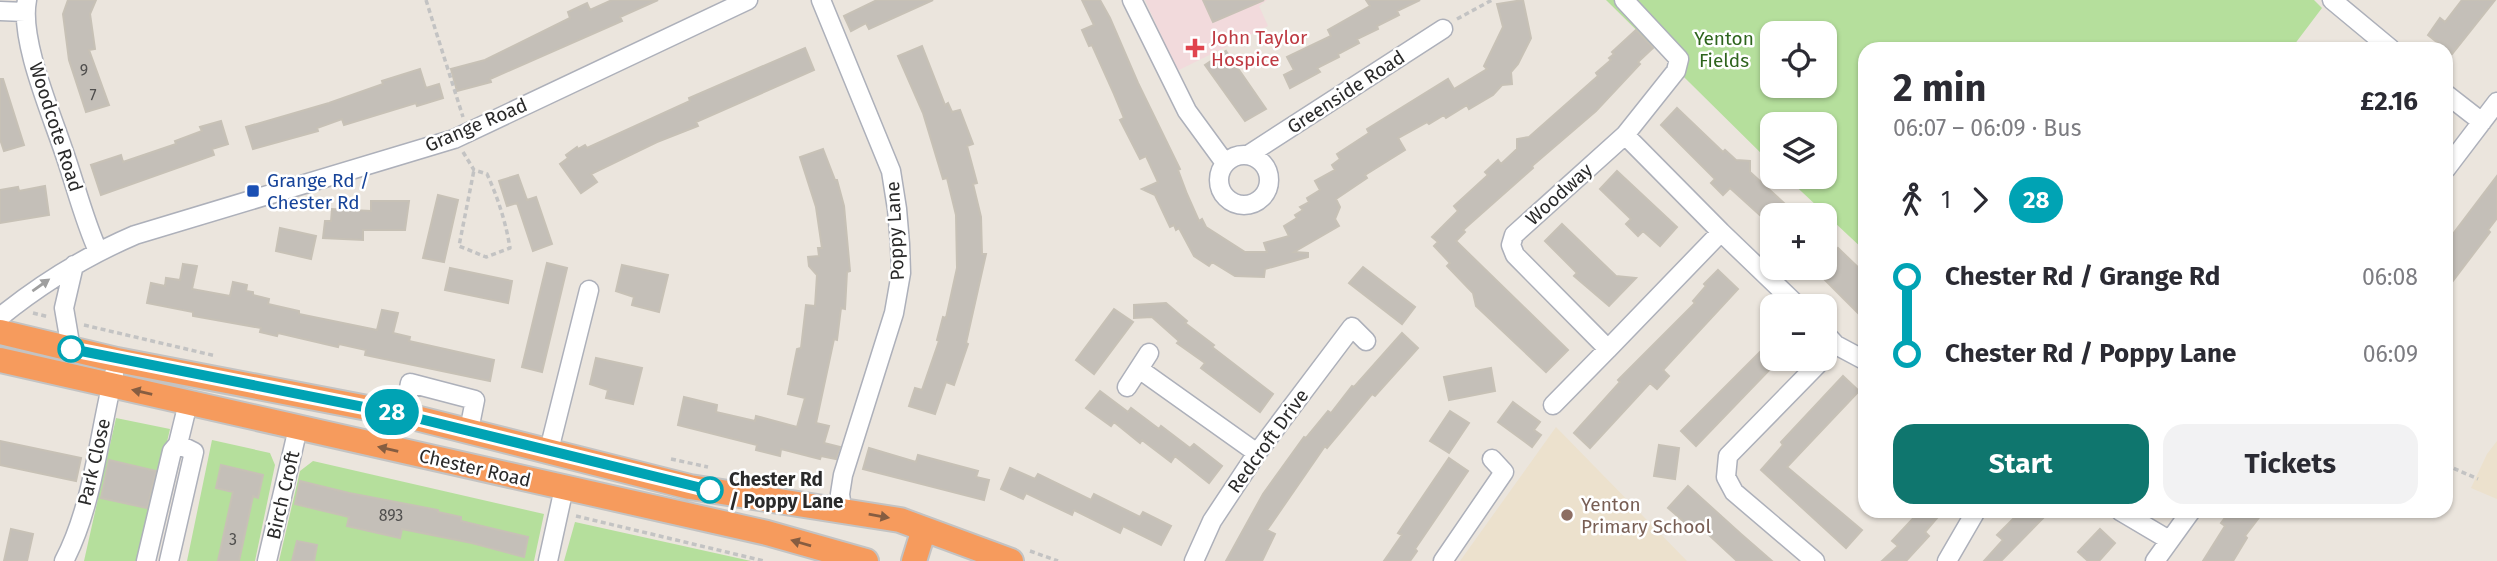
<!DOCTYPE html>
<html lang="en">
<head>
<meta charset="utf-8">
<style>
  body { margin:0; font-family:"Fira Sans",sans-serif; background:#f2f2f3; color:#2b2b33; height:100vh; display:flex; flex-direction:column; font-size:26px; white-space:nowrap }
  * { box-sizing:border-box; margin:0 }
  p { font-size:23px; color:#7c7c81 }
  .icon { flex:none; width:38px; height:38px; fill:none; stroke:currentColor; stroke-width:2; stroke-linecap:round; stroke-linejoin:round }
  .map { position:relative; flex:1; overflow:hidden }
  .details { position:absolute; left:1858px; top:42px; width:595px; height:476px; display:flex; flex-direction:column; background:#fff; border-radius:21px; box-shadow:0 2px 5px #0004 }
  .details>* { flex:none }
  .badge { padding:0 14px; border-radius:23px; font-size:24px; line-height:46px }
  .buttons { position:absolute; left:1760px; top:21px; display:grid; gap:14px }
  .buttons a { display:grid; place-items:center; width:77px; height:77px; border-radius:14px; background:#fff; box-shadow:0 2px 5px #0004; font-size:35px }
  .map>.badge { position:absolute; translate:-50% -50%; box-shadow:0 0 0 4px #fff }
  .legs { display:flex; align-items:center; gap:10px; height:77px; padding:0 35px; font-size:23px }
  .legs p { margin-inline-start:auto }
  .summary { display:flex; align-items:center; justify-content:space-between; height:119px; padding:0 35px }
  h1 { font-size:38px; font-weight:700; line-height:52px }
  .cta { display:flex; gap:14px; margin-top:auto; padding:14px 35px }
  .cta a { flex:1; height:80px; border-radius:21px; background:#0f766e; color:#fff; font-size:28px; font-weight:700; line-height:80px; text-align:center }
  .cta a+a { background:#f2f2f3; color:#2b2b33 }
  ul { padding:0 35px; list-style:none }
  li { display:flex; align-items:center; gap:24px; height:77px; font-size:26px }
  li i { display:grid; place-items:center; width:10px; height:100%; margin:0 9px; background:currentColor }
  li i::after { content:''; width:18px; height:18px; margin:-9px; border:5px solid; border-radius:50%; background:#fff }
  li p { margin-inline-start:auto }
  li:first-child i { background:linear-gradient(#0000 50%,currentColor 0) }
  li:last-child i { background:linear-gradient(currentColor 50%,#0000 0) }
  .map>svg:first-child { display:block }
</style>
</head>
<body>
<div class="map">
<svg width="2497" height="561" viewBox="0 0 2497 561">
  <rect width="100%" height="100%" fill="#ebe5dd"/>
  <!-- education -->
  <path fill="#ece1cd" d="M 1556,427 L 1687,561 L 1460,561 Z
    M 2497,441 L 2497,499 L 2471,488 L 2487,454 Z"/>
  <!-- medical -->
  <path fill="#f2dadc" d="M 1145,0 L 1267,0 L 1259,6 L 1268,26 L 1177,71 Z"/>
  <!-- green -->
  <path fill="#b5df9c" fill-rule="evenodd" d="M 1606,0 L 2314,0 L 2322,8 L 2291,49 L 1866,49 L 1865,251 L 1786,177 L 1825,177 L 1825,124 L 1773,124 L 1773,165 ZM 1773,33 L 1825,33 L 1825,86 L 1773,86 Z
    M 116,418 L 170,429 L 139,561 L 84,561 Z
    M 212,440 L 270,453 L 275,465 L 255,561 L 187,561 Z
    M 313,461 L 544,514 L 534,561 L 279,561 L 300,471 Z
    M 575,522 L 751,561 L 564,561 Z"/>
  <!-- building -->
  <path fill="#c4bfb8" stroke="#c7c1b6" stroke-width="2" d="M 68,0 L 96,0 L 90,14 L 95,49 L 89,50 L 109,105 L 86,112 L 69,60 L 63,14 Z
    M 612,0 L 658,0 L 620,17 L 622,21 L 490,79 L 491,82 L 457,91 L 451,69 L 485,60 L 570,18 L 568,12 L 587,3 L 590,10 Z
    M 877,0 L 933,0 L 869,29 L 866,23 L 851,31 L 844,16 Z
    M 1082,0 L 1100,0 L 1110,18 L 1138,83 L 1180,169 L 1178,170 L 1187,194 L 1199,221 L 1202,219 L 1206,227 L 1245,252 L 1267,252 L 1264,243 L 1289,236 L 1284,226 L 1297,218 L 1295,215 L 1303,210 L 1300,207 L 1309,202 L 1307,198 L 1320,190 L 1315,181 L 1335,170 L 1332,165 L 1340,159 L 1337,154 L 1369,133 L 1367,129 L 1448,79 L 1454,89 L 1487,69 L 1484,66 L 1503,27 L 1497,4 L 1523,0 L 1531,38 L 1518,64 L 1511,72 L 1512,84 L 1502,85 L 1493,95 L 1469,109 L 1467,105 L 1446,118 L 1444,115 L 1429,124 L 1427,122 L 1398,138 L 1405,150 L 1365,175 L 1367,178 L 1336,199 L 1340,207 L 1335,219 L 1339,226 L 1294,252 L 1308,253 L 1308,257 L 1265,269 L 1264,277 L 1235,276 L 1212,262 L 1209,266 L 1194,256 L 1179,228 L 1176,230 L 1174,225 L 1170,227 L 1155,195 L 1142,189 L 1158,182 L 1146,156 L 1140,159 L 1120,120 L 1124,118 L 1114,94 L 1092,45 L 1089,46 L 1082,30 L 1094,25 Z
    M 1203,0 L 1264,0 L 1213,22 Z
    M 1366,0 L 1420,0 L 1397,11 L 1399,15 L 1377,26 L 1378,29 L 1357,39 L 1359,43 L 1338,54 L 1339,57 L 1317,68 L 1320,72 L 1290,88 L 1284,75 L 1294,70 L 1287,57 L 1331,36 L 1328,30 L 1370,6 Z
    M 2462,0 L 2495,0 L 2452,54 L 2428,35 L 2440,18 L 2445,22 Z
    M 1636,30 L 1653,48 L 1638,62 L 1640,64 L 1596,111 L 1532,166 L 1533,168 L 1463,230 L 1465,232 L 1456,241 L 1568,350 L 1546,372 L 1476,306 L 1473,293 L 1447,266 L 1450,263 L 1434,246 L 1438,242 L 1432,237 L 1458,211 L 1454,206 L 1488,175 L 1485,172 L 1498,160 L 1501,164 L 1517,149 L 1517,139 L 1529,137 L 1598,76 L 1596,73 L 1611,60 L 1609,58 L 1614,54 L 1612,52 Z
    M 922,46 L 945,105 L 948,103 L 952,112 L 960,110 L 973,144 L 967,146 L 977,183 L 973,184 L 981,217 L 982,254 L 986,254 L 966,343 L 968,344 L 954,385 L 946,382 L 935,414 L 909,406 L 915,388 L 922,390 L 939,341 L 937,340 L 943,317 L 946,318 L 957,268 L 956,215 L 947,178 L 943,179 L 923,113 L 898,56 Z
    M 805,48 L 814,70 L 696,122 L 698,126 L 657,142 L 591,174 L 597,182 L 581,193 L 560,164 L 568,158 L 566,155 L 577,147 L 578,149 L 585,145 L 587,148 L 690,101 L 689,98 Z
    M 1226,51 L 1266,109 L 1245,121 L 1205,65 Z
    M 420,69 L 426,88 L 439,84 L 443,98 L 417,106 L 416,103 L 344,125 L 342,119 L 317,128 L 318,131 L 253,149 L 246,127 L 329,103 L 383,84 L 382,81 Z
    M 0,79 L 3,79 L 24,145 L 4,151 L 0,139 Z
    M 1677,108 L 1723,152 L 1725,150 L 1736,160 L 1750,161 L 1750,172 L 1797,215 L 1773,215 L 1773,227 L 1730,188 L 1723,195 L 1711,183 L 1715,179 L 1661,125 Z
    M 221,121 L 228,144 L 212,149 L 214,155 L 101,195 L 91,165 L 121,155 L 123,162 L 176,144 L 175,141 L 202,131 L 200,127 Z
    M 823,149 L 835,180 L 837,180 L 844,206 L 850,271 L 847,272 L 845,309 L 841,308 L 837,340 L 834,339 L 816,423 L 829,426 L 824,443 L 840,447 L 836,459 L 821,456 L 820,459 L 781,449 L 780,456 L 756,450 L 757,445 L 678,425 L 684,397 L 717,405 L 716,412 L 755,421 L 756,416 L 797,427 L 805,398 L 788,394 L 797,349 L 801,348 L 806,305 L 815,306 L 817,275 L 809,266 L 808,257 L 819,256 L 818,248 L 822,248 L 816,207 L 800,157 Z
    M 1617,171 L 1677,227 L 1660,246 L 1643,231 L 1638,236 L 1626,224 L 1631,219 L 1600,189 Z
    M 518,175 L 527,200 L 536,197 L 552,244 L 533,251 L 517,203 L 507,206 L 499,181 Z
    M 2497,176 L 2497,218 L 2488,230 L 2490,232 L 2446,290 L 2446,243 Z
    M 45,186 L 49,215 L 0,223 L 0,190 L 18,187 L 19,191 Z
    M 438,195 L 458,200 L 444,262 L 423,258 Z
    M 371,201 L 409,201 L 405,230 L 363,230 L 363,240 L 323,238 L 325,221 L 331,221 L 332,209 L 371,211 Z
    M 1562,224 L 1616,276 L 1636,278 L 1609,306 L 1574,276 L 1577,273 L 1545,241 Z
    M 280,228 L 316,236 L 311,259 L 276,251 Z
    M 1825,245 L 1834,253 L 1838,248 L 1866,275 L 1866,321 L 1813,268 L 1825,268 Z
    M 547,263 L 567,268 L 542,372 L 522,367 Z
    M 183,264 L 197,266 L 192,289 L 230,296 L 233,282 L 247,285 L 246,291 L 253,292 L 253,295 L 269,299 L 268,304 L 299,311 L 299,314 L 377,330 L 382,310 L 398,313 L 393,333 L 410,337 L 409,341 L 494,360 L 490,381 L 365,355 L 366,350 L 339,344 L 338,347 L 278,333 L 277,336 L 260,332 L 261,328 L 193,316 L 193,312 L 147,303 L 151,283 L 165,286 L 166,278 L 180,280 Z
    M 622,265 L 668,275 L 659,312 L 632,305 L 634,297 L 616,291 Z
    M 1363,267 L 1415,307 L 1402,324 L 1349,283 Z
    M 450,268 L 512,281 L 508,303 L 445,290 Z
    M 1718,270 L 1738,289 L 1663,370 L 1669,376 L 1657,389 L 1650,383 L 1590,448 L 1574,433 L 1620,382 L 1618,380 L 1695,303 L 1693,301 L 1706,286 L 1704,284 Z
    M 1166,303 L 1187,321 L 1185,323 L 1214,345 L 1212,347 L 1273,394 L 1260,412 L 1201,368 L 1205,363 L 1177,343 L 1179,341 L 1152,317 L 1134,318 L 1134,305 Z
    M 1114,309 L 1133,322 L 1094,374 L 1076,360 Z
    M 1402,333 L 1418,348 L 1375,396 L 1372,394 L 1327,448 L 1325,446 L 1267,530 L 1275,534 L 1262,561 L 1226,561 L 1263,494 L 1304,437 L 1306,438 L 1328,411 L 1331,413 L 1352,386 L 1354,387 Z
    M 1773,339 L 1773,366 L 1696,446 L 1681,431 Z
    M 596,358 L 642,368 L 633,404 L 606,398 L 608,390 L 590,384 Z
    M 1491,368 L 1495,391 L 1449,400 L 1444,377 Z
    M 1843,376 L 1859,391 L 1787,467 L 1862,530 L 1846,548 L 1761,470 L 1783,445 L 1781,442 Z
    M 1100,391 L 1128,412 L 1131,408 L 1159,429 L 1161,426 L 1190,448 L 1194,444 L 1222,466 L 1209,483 L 1175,456 L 1171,462 L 1142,440 L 1140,443 L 1114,422 L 1111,426 L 1086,408 Z
    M 1513,402 L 1540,422 L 1534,430 L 1541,435 L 1532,447 L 1498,422 Z
    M 1450,411 L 1469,423 L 1449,453 L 1430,441 Z
    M 0,441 L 81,458 L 76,481 L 0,465 Z
    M 1659,445 L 1679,448 L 1675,479 L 1654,476 Z
    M 869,448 L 916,462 L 918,455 L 978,471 L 976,477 L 989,480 L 984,500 L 863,469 Z
    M 1449,458 L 1468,471 L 1415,549 L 1417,551 L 1410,561 L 1384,561 L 1402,535 L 1398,533 Z
    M 109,460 L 156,471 L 147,508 L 101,498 Z
    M 221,465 L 263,475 L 258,498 L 253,496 L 239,561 L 218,561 L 233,492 L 216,488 Z
    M 1010,468 L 1035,479 L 1038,474 L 1091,500 L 1094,494 L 1140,517 L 1143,512 L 1171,526 L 1161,545 L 1123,526 L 1120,533 L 1074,510 L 1072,515 L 1026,493 L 1023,499 L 1001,489 Z
    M 300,481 L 349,493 L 438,510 L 438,512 L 461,517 L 461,521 L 528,537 L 524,557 L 472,543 L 402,529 L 400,538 L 347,526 L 349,517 L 295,504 Z
    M 1688,486 L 1741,534 L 1772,561 L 1737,561 L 1695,522 L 1690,527 L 1668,508 Z
    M 1920,511 L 1943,511 L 1925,532 L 1929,536 L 1906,561 L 1882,561 L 1898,546 L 1892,541 Z
    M 2021,511 L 2050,511 L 2001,561 L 1984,561 L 2003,540 L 1997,535 Z
    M 2230,511 L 2264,511 L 2245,536 L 2247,538 L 2233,561 L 2203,561 L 2225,526 L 2221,523 Z
    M 11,529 L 33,534 L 27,561 L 4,561 Z
    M 2100,529 L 2115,543 L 2099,561 L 2088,561 L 2078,552 Z
    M 297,541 L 317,545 L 314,561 L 292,561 Z"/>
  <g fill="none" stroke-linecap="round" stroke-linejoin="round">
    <!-- minor casing -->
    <g stroke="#adb0ba" stroke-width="21">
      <path id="minor" d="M 27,0 C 19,40 52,115 65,155 C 76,187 84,220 98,251
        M 821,0 L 891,171 L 897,209 L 900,244 L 901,273 L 894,313 L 843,475 L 840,494 L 842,509
        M 1132,0 L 1187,111 L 1225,163
        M 1624,0 L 1679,59 L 1676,71 L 1625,135 L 1514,235 L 1511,245 L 1515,255 L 1608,349 L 1721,232
        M 2332,0 L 2391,49
        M 0,11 L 25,12
        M 2446,94 L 2482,122
        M 1625,135 L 1721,232 L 1798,306
        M 1248,155 L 1443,29
        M1219 180a25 25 0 1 1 50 0a25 25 0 1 1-50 0Z
        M 2446,169 L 2497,102
        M 0,317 C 42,283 86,256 135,235 L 454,139 L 748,0
        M 1825,333 L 1836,345 L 1866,361
        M 71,349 L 64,308 L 74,265
        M 1139,369 L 1257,453
        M 1127,387 L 1149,353
        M 1553,405 L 1608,349
        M 404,415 L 410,383 L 475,400 L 469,430
        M 549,450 L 589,290
        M 2120,511 L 2169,540
        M 64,561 C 93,506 99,434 114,374
        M 146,561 L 172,451 L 178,444 L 188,403
        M 169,561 L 194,452 L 178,444
        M 267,561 L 298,428
        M 548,561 L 564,488
        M 1194,561 L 1212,521 L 1257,453 L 1352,327 L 1366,341
        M 1443,561 L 1504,472 L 1492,459
        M 1815,561 L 1734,492 L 1726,477 L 1728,456 L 1823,359
        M 1947,561 L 1976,511
        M 2155,561 L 2191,511"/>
    </g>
    <!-- highway casing -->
    <g stroke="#c3c3c3" stroke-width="28">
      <path id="highway" d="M 0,332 L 117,360 L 404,415 L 690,487 L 900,520 L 1011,561
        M 0,360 L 767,533 L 866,561
        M 914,561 L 924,529"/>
    </g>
    <!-- path -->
    <path stroke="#c3c3c3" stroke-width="3.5" stroke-dasharray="5 3.5" stroke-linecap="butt" d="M 426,0 L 463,117
      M 1457,19 L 1492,0
      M 463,152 L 474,170 L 487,174 C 498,198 506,223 510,248 L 486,257 L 459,246 L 474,170
      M 33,313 L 49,317
      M 84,325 L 216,356
      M 671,459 L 708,467
      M 2446,465 L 2478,479
      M 576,516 L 764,561
      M 1030,551 L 1058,561"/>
    <!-- minor -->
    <use href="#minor" stroke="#fff" stroke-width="18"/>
    <!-- highway -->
    <use href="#highway" stroke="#f69b5d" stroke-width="24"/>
  </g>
  <!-- one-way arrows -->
  <defs><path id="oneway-solid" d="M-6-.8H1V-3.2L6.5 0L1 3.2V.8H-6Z" transform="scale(1.75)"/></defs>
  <use fill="#9f9f9f" href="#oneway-solid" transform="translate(41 285) rotate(-35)"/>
  <g fill="#865d41">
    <use href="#oneway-solid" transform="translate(142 392) rotate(-167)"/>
    <use href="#oneway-solid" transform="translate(388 449) rotate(-167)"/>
    <use href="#oneway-solid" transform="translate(879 516) rotate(10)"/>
    <use href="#oneway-solid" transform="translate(801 543) rotate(-164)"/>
  </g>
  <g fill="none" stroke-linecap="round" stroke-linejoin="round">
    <!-- line-1 casing -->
    <g stroke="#fff" stroke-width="16">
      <path id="line-1" d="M 71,349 L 404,415 L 710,490"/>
    </g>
    <!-- line-1 -->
    <use href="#line-1" stroke="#00a3b4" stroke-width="10"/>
  </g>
  <!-- markers -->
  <path fill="#e0444e" stroke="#fff" stroke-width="2.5" d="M1191.5 37.5h7v7h7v7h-7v7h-7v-7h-7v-7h7z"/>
  <rect fill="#1a4fb4" stroke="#fff" stroke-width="2.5" x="246" y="184" width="14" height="14" rx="3.5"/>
  <g fill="#fff" stroke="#00a3b4" stroke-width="3.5">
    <circle cx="71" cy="349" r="12"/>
    <circle cx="710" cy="490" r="12"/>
  </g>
  <circle fill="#8d6e63" stroke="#fff" stroke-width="2.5" cx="1567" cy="515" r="7"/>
  <g text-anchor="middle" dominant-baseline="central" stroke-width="5" stroke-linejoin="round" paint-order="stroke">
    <!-- number labels -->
    <g font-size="16" fill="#504f4e">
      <text x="84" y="70">9</text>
      <text x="93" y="95">7</text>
      <text x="391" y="515">893</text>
      <text x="233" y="539">3</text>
    </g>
    <!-- health labels -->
    <g font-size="19" fill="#be3a42" stroke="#fff" text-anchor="start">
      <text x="1211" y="37">John Taylor<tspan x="1211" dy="22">Hospice</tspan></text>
    </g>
    <!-- park labels -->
    <g font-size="19" fill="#2e641d" stroke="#fff">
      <text x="1724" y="38">Yenton<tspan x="1724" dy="22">Fields</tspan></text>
    </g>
    <!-- street labels -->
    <g font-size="19" fill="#2a2a2a" stroke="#fff">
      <text transform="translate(1346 92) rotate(-33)">Greenside Road</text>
      <text transform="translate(476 125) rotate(-23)">Grange Road</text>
      <text transform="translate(56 127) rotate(72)">Woodcote Road</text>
      <text transform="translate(1559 194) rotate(-42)">Woodway</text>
      <text transform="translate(895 231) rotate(-93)">Poppy Lane</text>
      <text transform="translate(1268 441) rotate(-54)">Redcroft Drive</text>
      <text transform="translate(94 462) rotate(-77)">Park Close</text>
      <text transform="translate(475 468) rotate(13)">Chester Road</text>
      <text transform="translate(283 495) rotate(-77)">Birch Croft</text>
    </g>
    <!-- transit labels -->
    <g font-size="19" fill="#164399" stroke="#fff" text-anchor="start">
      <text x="267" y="180">Grange Rd /<tspan x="267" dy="22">Chester Rd</tspan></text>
    </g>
    <!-- stop labels -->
    <g font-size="19" font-weight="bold" fill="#2a2a2a" stroke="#fff" text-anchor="start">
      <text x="729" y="479">Chester Rd<tspan x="729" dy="22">/ Poppy Lane</tspan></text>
    </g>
    <!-- education labels -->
    <g font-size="19" fill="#785e54" stroke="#fff" text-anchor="start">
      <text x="1581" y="504">Yenton<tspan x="1581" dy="22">Primary School</tspan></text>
    </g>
  </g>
</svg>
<div class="buttons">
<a><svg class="icon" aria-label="locate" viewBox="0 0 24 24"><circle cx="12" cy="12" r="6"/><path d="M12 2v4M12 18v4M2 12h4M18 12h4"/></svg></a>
<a><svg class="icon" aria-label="layers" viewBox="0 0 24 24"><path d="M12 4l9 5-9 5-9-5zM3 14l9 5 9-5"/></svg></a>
<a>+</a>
<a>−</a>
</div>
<b class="badge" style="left:392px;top:412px;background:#00a3b4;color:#fff">28</b>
<section class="details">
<div class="summary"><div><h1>2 min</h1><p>06:07 – 06:09 · Bus</p></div><b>£2.16</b></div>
<div class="legs"><svg class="icon" aria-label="walk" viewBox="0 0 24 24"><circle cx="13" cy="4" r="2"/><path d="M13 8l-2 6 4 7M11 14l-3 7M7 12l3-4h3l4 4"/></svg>1<svg class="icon" aria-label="forward" viewBox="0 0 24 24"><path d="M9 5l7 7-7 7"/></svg><b class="badge" style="background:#00a3b4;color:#fff">28</b></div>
<ul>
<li><i style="color:#00a3b4"></i><b>Chester Rd / Grange Rd</b><p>06:08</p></li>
<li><i style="color:#00a3b4"></i><b>Chester Rd / Poppy Lane</b><p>06:09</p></li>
</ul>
<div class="cta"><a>Start</a><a>Tickets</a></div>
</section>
</div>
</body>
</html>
